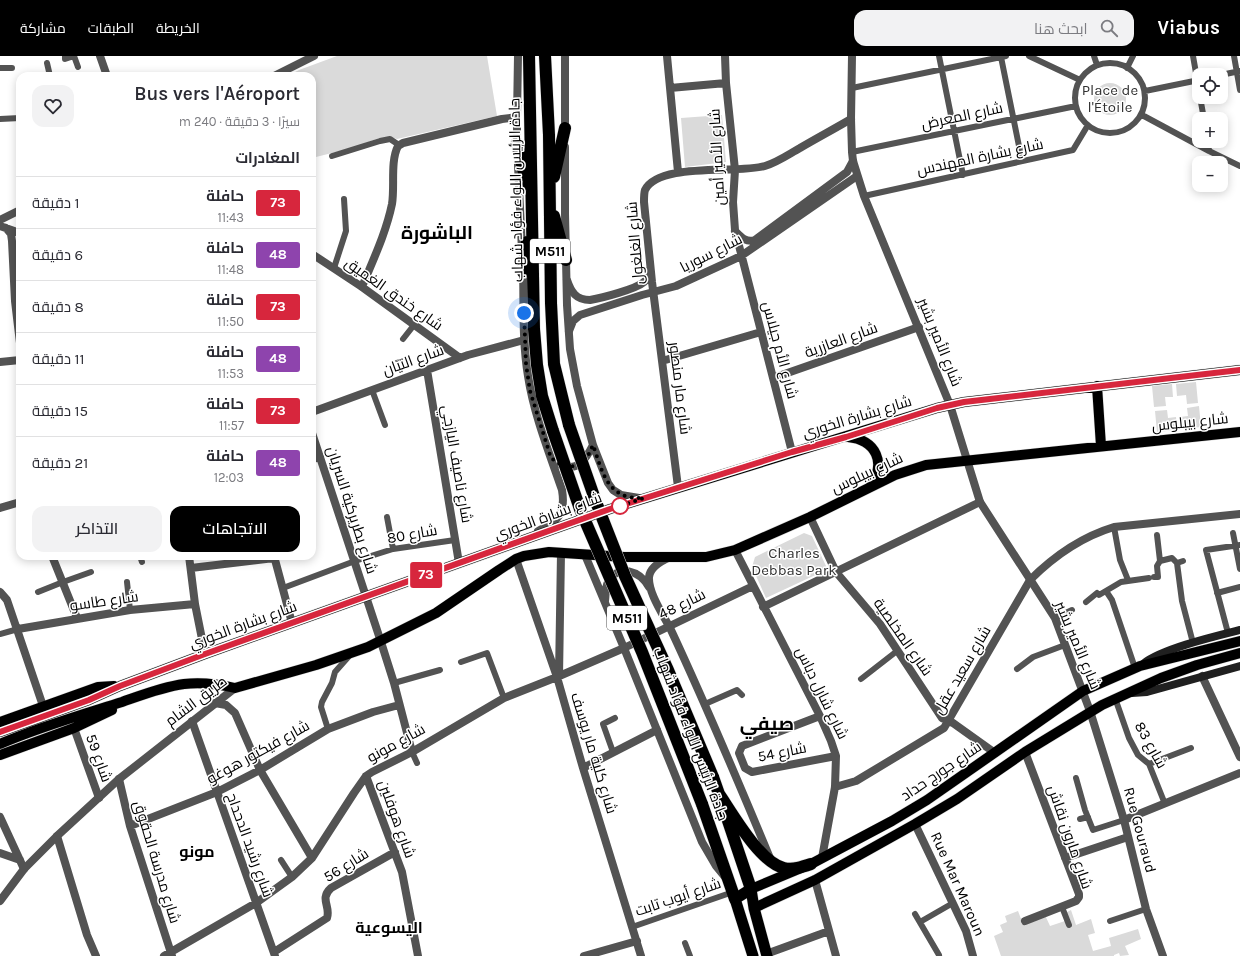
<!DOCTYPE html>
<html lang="ar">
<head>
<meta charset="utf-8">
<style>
  body { margin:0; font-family:Karla,Cairo,sans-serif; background:#f2f2f3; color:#2b2b33; direction:rtl; height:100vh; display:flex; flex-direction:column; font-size:15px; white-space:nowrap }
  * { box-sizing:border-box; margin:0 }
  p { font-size:13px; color:#7c7c81 }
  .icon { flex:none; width:22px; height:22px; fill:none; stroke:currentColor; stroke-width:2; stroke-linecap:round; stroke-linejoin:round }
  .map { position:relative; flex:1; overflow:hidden; direction:ltr }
  .drawer { position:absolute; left:16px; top:16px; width:300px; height:488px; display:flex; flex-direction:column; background:#fff; border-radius:12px; box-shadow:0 2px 10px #0003; direction:rtl }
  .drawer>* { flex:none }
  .badge { padding:0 8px; border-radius:3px; font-size:14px; line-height:26px }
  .controls { position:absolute; left:1192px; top:12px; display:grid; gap:8px }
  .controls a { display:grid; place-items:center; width:36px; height:36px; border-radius:8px; background:#fff; box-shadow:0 2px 10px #0003; font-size:20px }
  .you { position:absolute; width:20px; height:20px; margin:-10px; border:3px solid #fff; border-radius:50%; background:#1a73e8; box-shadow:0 0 0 6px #1a73e833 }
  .map>.badge { position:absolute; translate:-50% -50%; box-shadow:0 0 0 2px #fff }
  h2 { padding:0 16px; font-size:15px; line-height:36px }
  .round { display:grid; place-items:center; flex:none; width:42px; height:42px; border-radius:12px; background:#f2f2f3 }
  .head { display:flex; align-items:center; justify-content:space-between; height:68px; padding:0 16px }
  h1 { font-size:19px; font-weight:600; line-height:30px }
  .action { display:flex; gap:8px; margin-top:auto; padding:8px 16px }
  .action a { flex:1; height:46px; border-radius:12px; background:#000; color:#fff; font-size:16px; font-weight:600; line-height:46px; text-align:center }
  .action a+a { background:#f2f2f3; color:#2b2b33 }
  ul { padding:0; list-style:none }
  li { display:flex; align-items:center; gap:12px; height:52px; padding:0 16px; border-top:1px solid #e1e1e2 }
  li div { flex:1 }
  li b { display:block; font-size:15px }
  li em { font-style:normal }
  li .badge { min-width:44px; font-weight:700; text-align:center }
  header { display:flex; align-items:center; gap:24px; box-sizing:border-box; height:56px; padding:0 20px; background:#000; color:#fff }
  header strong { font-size:19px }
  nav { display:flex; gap:22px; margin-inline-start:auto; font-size:14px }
  .search { width:280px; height:36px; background:#f2f2f3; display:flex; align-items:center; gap:10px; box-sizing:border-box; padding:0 14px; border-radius:12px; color:#7c7c81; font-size:15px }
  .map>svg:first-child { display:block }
</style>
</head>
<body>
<header>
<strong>Viabus</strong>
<div class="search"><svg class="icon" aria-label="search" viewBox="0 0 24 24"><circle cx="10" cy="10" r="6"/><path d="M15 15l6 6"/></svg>ابحث هنا</div>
<nav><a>الخريطة</a><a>الطبقات</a><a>مشاركة</a></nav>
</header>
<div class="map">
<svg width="1240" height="900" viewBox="0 0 1240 900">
  <rect width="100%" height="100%" fill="#fff"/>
  <!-- green -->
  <path fill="#dadada" d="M 337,0 L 487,0 L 497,60 L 397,83 C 381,78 368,87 352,92 C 339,95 325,99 312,102 L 312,20 L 287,20 L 299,14 Z
    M1094 43a16 16 0 1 1 32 0a16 16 0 1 1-32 0Z
    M 722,59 L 726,106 L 685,111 L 681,62 Z
    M 1196,326 L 1198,347 L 1187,348 L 1186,339 L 1177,340 L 1176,328 Z
    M 1172,328 L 1173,341 L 1165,341 L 1166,350 L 1154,351 L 1152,330 Z
    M 1199,350 L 1201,371 L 1181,373 L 1180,361 L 1188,360 L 1187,352 Z
    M 1167,354 L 1168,362 L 1176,361 L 1177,374 L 1157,376 L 1155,355 Z
    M 804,477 L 812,480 L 826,510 L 824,515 L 766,542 L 752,511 L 755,501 Z
    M 1071,854 L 1076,869 L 1091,863 L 1095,877 L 1088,879 L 1093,895 L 1111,890 L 1109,882 L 1138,873 L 1141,883 L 1125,890 L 1129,899 L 1120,900 L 1119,897 L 1114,899 L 1114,900 L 1001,900 L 994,880 L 1003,876 L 1000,869 L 1007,866 L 1005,860 L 1018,855 L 1023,868 L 1045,859 L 1050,870 L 1065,865 L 1063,858 Z"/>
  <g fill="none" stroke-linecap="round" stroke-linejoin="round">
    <!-- primary casing -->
    <g stroke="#dbdbdb" stroke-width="11">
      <path id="primary" d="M 1097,330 L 1101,390
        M 848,381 C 876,384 887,407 870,430
        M 0,666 L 98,631 L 114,630
        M 0,676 L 89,644 L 120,630 L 205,598 L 610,453 L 937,352 L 964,346 L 1240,314
        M 0,688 C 39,671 81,659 122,646 C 142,639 162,631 184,628 C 201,626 218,628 235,632 L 316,609 L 368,591 L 436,557 L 499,514 L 516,503 L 524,500 L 549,496 L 624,501 L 706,501 L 735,494 L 810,461 L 895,419 L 926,409 L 1240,376
        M 0,699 L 74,672 L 112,654
        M 751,833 L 811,808 L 892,765 L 927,744 L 1083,635 L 1140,610 L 1240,585
        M 754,852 L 815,824 L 915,768 L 957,743 L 1025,696 L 1102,649 L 1161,622 L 1197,609 L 1240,597"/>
    </g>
    <!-- trunk casing -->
    <g stroke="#dbdbdb" stroke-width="12">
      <path id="trunk" d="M 753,900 L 735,843 L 751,833 L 754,852 L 767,900"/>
    </g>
    <!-- motorway casing -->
    <g stroke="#dbdbdb" stroke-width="13">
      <path id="motorway" d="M 529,0 L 534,273 L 537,309 L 542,340 L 553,375
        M 545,0 L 549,79 L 551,247 L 554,308 L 569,369
        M 517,87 L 527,129
        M 554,121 L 565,72
        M 554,160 L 566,204
        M 523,216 L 527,186
        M 713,721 L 719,738 L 751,833
        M 719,738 C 732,757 760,807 784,812 C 793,814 802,811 811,808
        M 702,748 L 735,843"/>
    </g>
    <!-- pedestrian -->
    <path stroke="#535353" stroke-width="6" d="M 65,0 L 65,3 L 74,0 L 78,11
      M 939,0 L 963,119
      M 1029,0 L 1080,24
      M 1094,0 L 1097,9
      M 1193,0 L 1199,34
      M 1234,0 L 1240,34
      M 1001,1 L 1022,105
      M1075 42a35 35 0 1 1 70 0a35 35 0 1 1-70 0Z
      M 47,7 L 50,20
      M 0,12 L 12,12
      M 1127,12 L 1133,0
      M 1221,19 L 1240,15
      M 852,32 L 1006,0
      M 1145,35 L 1199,24
      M 1200,41 L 1204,63
      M 1142,59 L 1209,95 L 1240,110
      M 0,63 L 20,62
      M 1208,85 L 1209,95
      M 852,96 L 1076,50
      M 332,100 L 380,85 L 390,83 L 399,89
      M 864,140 L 1073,94 L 1088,69
      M 334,212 L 346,175 L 344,143
      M 403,283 L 414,269
      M 372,334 L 385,369
      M 387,461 L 393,493
      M 1114,471 L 1120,504 L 1128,524
      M 1233,477 L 1240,513
      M 1157,479 L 1160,505
      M 140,500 L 142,506
      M 1177,507 L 1182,545 L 1193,587
      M 1154,521 L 1158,521 L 1157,510 L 1160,505 L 1172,502 L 1177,507 L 1183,505
      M 127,526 L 130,554
      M 283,532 L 355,505 L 393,493 L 455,484
      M 1106,535 L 1112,544 L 1135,612
      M 38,536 L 63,526 L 91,516
      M 1217,537 L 1240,531
      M 1086,546 L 1097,537 L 1099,539 L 1121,526 L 1149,522
      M 1055,562 L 1072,554
      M 1228,577 L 1206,494 L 1240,489
      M 0,578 L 18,573
      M 461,606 L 487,597 L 504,642
      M 1017,613 L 1033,601 L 1065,589
      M 861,623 L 897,595
      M 394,627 L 440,614
      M 1115,642 L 1129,682 L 1138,699 L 1149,708 L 1165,748
      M 705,648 L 737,634 L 742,639
      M 328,673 L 321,651 L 322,646 L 332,627 L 335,616 L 350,599
      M 412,696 L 417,707
      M 613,696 L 603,668 L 615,662
      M 1149,708 L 1191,692
      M 1076,722 L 1085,754 L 1093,774 L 1124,764
      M 1080,763 L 1088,761
      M 281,804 L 292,821
      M 1062,851 L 1069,869
      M 915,858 L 939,899
      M 1110,865 L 1146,853
      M 920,866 L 953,847
      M 632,871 L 733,836
      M 685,887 L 690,900"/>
    <!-- minor -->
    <path stroke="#535353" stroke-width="8" d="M 100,0 L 107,20
      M 667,0 L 678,116
      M 725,0 L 726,27 L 735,114 L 733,146 L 735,174 L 792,396
      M 670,32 L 726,27
      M 0,170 L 20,177
      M 6,172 L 11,178 L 12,185 L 15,245 L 20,287
      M 735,175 C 741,181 746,187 755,184 L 847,116 L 853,105
      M 312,198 L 362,231 L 460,302
      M 567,224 C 571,236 576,244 590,244 C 602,242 636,233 644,226 C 648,223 649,219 649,214
      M 362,231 C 373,204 386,177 392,148 C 395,130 390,106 398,90 L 403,87 L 502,63 L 517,61
      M 569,275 L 573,265 L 580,259 L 642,239 L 676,230 L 741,200 L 857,120
      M 662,305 L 761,276
      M 0,306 L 20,304
      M 427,314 L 459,507
      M 773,322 L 919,271
      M 312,356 L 468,299 L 524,284
      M 312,377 L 381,586 L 394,627 L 412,696
      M 312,404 L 320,400
      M 678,431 L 652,226 L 644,146 C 644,142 644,137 645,134 C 659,106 737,118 765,110 C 778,106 789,98 800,92 C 817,82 834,73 851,63
      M 0,452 L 20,446
      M 810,461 L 836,516 L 880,568 L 942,662 L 953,667 L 995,697
      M 735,494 L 820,660 L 831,685 L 836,700 L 835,731 L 822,802
      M 52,500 L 77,562
      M 189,500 L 195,548 L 205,598
      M 274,500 L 292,567
      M 516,503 L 557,621 L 583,712 L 641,900
      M 191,512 L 274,502
      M 0,536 L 7,544 L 43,650
      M 763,551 L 980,446
      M 18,573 L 130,554 L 195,548
      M 559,620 L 561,497
      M 1202,620 L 1240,701
      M 215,647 L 226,649 L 235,657 L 260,714 L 312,802
      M 820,660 L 742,690 L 739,697 L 745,712 L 752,716 L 836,700
      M 192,665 L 275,900
      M 74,672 L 99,742
      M 583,712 L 657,674
      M 366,720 L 402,816 L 418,900
      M 119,723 L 130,770 L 172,900
      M 835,731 L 856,725 L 944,672 L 1030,524 C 1054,500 1081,481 1114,471 L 1240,458
      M 0,761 L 24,813
      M 1124,764 L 1240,717
      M 915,768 L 966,875 L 973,900
      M 130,770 L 217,736 L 260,714 L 328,673 L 373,656 L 399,649
      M 57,780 L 87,879 L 96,900
      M 0,797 L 20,804
      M 1065,802 L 1128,781
      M 815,824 L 836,900
      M 1025,865 L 1076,845 L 1079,841 L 1079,838 L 1025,696
      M 274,896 L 327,862 C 331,850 319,843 331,832 L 395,796
      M 766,898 L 829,875
      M 164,900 L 256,847 L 292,821 L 312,802 L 354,737 L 366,720 L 372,716 L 412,696 L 504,642 L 557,621 L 624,592 L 753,530
      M 584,900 L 637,885"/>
    <!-- tertiary -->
    <path stroke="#535353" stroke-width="8" d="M 565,0 L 565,77
      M 852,0 L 851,63 L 852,96 L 853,105 L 864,140 L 950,349 L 980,446 L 1055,562 L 1090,655 L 1124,764 L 1146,853 L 1163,900
      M 274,20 L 314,0
      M 517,91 L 517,61 L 518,0
      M 565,91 L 565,158 L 567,249 L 570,293 L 577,330 L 593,389 L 608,427 L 613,434 L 621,439 L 639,442
      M 518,109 L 522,195
      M 0,164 L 20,154
      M 523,213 C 524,248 522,284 528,320 C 534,359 549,396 562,434 C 566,458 558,465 538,475
      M 561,409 C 578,417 587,401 593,389
      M 585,499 L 624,592 L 702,786 L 716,810 L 725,821
      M 670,501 C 661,505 650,511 649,521 C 648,537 664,560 671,574 C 706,649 738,725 770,802
      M 605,545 C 606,538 605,532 608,526 C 618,507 640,515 649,531
      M 0,845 L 24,813 L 57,780 L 119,723 L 235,632"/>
    <!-- secondary -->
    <path stroke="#202020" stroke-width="8" d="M 1143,608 C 1161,593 1216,580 1240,574
      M 1132,637 L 1147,636 L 1240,610"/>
    <!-- primary -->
    <use href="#primary" stroke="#000" stroke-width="10"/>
    <!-- trunk -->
    <use href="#trunk" stroke="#000" stroke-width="11"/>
    <!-- motorway -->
    <use href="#motorway" stroke="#000" stroke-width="12"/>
    <!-- motorway-bridge casing -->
    <g stroke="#dbdbdb" stroke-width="13" stroke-linecap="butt">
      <path id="motorway-bridge" d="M 569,369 L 596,446 L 625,520 L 668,614 L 713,721
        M 553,375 L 580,453 L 642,596 L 702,748"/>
    </g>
    <!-- motorway-bridge -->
    <use href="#motorway-bridge" stroke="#000" stroke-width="12"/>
  </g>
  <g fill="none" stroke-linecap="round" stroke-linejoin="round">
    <!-- line casing -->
    <g stroke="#fff" stroke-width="9">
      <path id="line" d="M 0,676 L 89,644 L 120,630 L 205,598 L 610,453 L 792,396 L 846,381 L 937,352 L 964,346 L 1240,314"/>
    </g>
    <!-- line -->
    <use href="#line" stroke="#d7263d" stroke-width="6"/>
    <!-- walk -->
    <path stroke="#000" stroke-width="4" stroke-dasharray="0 7.2" d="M 524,257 L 526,308 L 530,335 L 551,402 L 564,411 L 575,410 L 580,408 L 587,402 L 593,389 C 603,417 607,444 644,442 L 620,450"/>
  </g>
  <!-- markers -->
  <circle fill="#fff" stroke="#d7263d" stroke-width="2" cx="620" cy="450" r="8"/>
  <g text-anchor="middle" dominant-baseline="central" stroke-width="3" stroke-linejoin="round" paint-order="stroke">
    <!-- shield labels -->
    <g fill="#fff" stroke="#4c4c4c" stroke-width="1">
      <rect x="530" y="183" width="40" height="24" rx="3"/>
      <rect x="607" y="550" width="40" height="24" rx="3"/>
    </g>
    <g font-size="14" font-weight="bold" fill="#000">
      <text x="550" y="195">M511</text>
      <text x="627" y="562">M511</text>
    </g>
    <!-- park labels -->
    <g font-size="15" fill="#313131" stroke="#fff">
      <text x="1110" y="34">Place de<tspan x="1110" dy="17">l'Étoile</tspan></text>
      <text x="794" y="497">Charles<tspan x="794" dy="17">Debbas Park</tspan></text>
    </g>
    <!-- street labels -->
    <g font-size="15" fill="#000" stroke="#fff">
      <text transform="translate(962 60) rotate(-12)">شارع المعرض</text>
      <text transform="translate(717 101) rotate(-93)">شارع الأمير أمين</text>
      <text transform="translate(980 101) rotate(-12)">شارع بشارة المهندس</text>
      <text transform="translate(516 134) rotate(-91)">جادة الرئيس اللواء فؤاد شهاب</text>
      <text transform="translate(635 187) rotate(-95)">شارع الغلغول</text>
      <text transform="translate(711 197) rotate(-27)">شارع سوريا</text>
      <text transform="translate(394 238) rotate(35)">شارع خندق الغميق</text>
      <text transform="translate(841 284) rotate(-20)">شارع العازرية</text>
      <text transform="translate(940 286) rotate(68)">شارع الأمير بشير</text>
      <text transform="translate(780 294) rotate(75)">شارع الأم جيلاس</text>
      <text transform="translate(413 304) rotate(-20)">شارع التيّان</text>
      <text transform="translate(680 332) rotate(83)">شارع مار منصور</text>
      <text transform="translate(857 361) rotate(-17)">شارع بشارة الخوري</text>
      <text transform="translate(1190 366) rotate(-6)">شارع بيبلوس</text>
      <text transform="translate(457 408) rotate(80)">شارع ناصيف اليازجي</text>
      <text transform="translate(867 417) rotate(-25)">شارع بيبلوس</text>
      <text transform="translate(352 454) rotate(72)">شارع بطريركية السريان</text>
      <text transform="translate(548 460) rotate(-20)">شارع بشارة الخوري</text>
      <text transform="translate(412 478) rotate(-10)">شارع 80</text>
      <text transform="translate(104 545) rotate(-8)">شارع طاسو</text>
      <text transform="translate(682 548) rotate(-26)">شارع 48</text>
      <text transform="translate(243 569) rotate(-20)">شارع بشارة الخوري</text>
      <text transform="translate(903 581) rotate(55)">شارع المخلصية</text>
      <text transform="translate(1078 589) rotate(67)">شارع الأمير بشير</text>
      <text transform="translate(962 614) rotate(-60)">شارع سعيد عقل</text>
      <text transform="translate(822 637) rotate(64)">شارع شارل دباس</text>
      <text transform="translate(196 645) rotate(-37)">طريق الشام</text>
      <text transform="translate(691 678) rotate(69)">جادة الرئيس اللواء فؤاد شهاب</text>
      <text transform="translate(396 687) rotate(-29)">شارع مونو</text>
      <text transform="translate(1151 689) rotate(61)">شارع 83</text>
      <text transform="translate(258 696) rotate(-29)">شارع فيكتور هوغو</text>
      <text transform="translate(782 696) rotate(-11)">شارع 54</text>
      <text transform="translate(594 697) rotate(73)">شارع كلية مار يوسف</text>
      <text transform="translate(99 702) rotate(70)">شارع 59</text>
      <text transform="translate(941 715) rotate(-34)">شارع جورج حداد</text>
      <text transform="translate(397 763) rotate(70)">شارع هوفلين</text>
      <text transform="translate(1140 774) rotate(75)">Rue Gouraud</text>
      <text transform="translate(1070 781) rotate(71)">شارع مارون نقاش</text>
      <text transform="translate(250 789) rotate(70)">شارع رشيد الدحداح</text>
      <text transform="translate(157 806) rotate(73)">شارع مدرسة الحقوق</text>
      <text transform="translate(346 809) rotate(-32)">شارع 56</text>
      <text transform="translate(958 828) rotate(66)">Rue Mar Maroun</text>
      <text transform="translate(678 841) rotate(-19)">شارع أيوب تابت</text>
    </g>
    <!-- neighbourhood labels -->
    <g font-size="16" font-weight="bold" fill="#000" stroke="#fff">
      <text x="197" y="795">مونو</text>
      <text x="389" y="871">اليسوعية</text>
    </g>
    <!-- district labels -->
    <g font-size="19" font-weight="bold" fill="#000" stroke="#fff">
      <text x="437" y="177">الباشورة</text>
      <text x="767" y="668">صيفي</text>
    </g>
  </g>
</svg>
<div class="controls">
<a><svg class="icon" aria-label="locate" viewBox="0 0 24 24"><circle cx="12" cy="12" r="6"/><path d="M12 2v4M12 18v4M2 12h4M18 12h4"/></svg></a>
<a>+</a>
<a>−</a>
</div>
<div class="you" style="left:524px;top:257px"></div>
<b class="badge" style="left:426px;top:519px;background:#d7263d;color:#fff">73</b>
<section class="drawer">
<div class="head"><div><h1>Bus vers l'Aéroport</h1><p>سيرًا · 3 دقيقة · 240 m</p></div><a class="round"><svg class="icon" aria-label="heart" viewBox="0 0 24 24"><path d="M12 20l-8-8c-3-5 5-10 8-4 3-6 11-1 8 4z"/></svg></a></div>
<h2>المغادرات</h2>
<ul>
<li><span class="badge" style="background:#d7263d;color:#fff">73</span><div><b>حافلة</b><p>11:43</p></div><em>1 دقيقة</em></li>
<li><span class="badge" style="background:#8e44ad;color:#fff">48</span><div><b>حافلة</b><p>11:48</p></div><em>6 دقيقة</em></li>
<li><span class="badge" style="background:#d7263d;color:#fff">73</span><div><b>حافلة</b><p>11:50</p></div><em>8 دقيقة</em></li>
<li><span class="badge" style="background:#8e44ad;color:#fff">48</span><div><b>حافلة</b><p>11:53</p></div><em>11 دقيقة</em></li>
<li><span class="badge" style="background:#d7263d;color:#fff">73</span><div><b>حافلة</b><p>11:57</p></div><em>15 دقيقة</em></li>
<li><span class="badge" style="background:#8e44ad;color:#fff">48</span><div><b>حافلة</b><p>12:03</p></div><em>21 دقيقة</em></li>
</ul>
<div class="action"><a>الاتجاهات</a><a>التذاكر</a></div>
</section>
</div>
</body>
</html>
